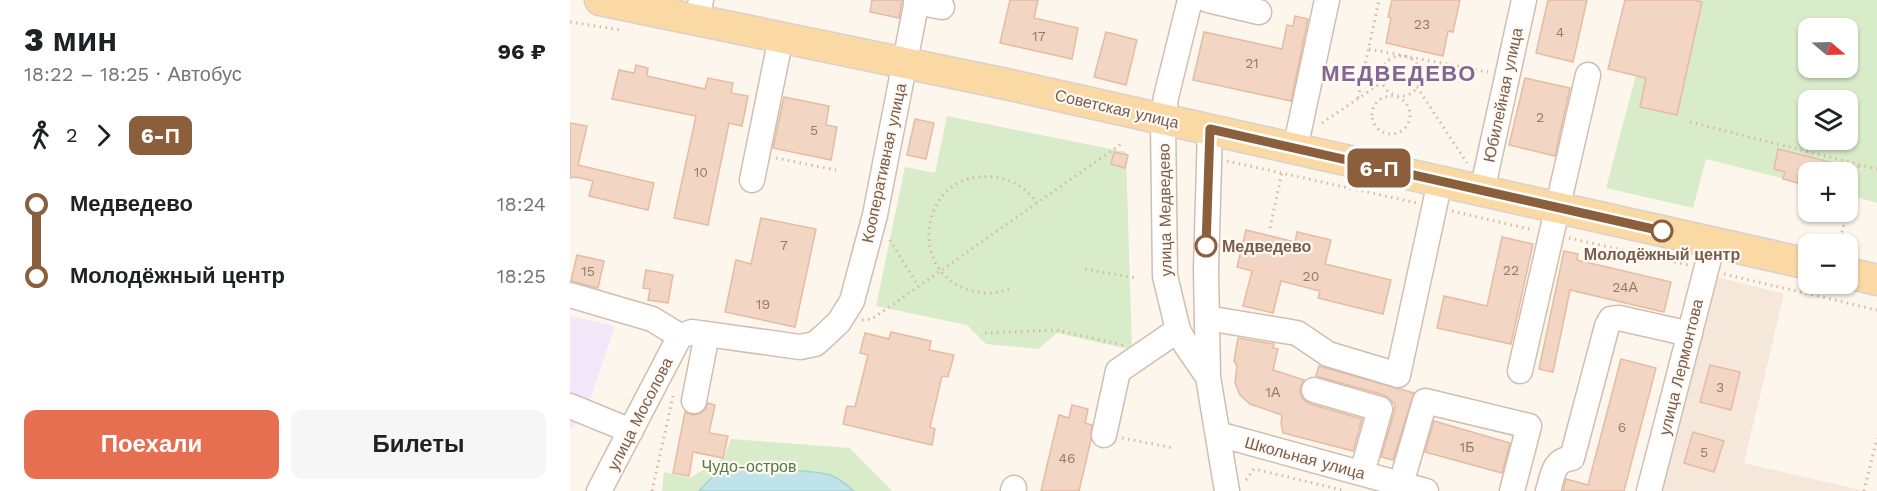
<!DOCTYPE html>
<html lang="ru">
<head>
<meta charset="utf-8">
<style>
  body { margin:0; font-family:"Work Sans",sans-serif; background:#f6f6f6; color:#202124; height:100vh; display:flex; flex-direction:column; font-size:22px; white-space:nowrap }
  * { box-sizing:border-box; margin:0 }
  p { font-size:20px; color:#757577 }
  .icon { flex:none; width:33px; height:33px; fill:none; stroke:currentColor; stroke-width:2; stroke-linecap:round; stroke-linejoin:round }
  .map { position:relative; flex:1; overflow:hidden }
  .details { display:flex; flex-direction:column; background:#fff; width:570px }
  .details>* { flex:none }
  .badge { padding:0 12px; border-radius:9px; font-size:21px; line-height:39px }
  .needle { width:39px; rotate:109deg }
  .fabs { position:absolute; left:1228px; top:18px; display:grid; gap:12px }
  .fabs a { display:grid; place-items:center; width:60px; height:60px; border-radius:12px; background:#fff; box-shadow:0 2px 4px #0004; font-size:30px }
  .map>.badge { position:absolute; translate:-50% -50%; box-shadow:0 0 0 3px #fff }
  .legs { display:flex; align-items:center; gap:9px; height:66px; padding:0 24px; font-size:20px }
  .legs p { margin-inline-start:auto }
  .headline { display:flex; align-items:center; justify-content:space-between; height:102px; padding:0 24px }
  h1 { font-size:33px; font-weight:800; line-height:45px }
  .action { display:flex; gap:12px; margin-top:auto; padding:12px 24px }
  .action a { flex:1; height:69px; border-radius:12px; background:#e76f51; color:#fff; font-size:24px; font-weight:800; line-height:69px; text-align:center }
  .action a+a { background:#f6f6f6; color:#202124 }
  ul { padding:0 24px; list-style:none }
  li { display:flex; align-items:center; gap:21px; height:72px; font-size:22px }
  li i { display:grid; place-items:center; width:9px; height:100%; margin:0 8px; background:currentColor }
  li i::after { content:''; width:15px; height:15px; margin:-8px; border:4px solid; border-radius:50%; background:#fff }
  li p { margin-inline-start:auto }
  li:first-child i { background:linear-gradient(#0000 50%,currentColor 0) }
  li:last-child i { background:linear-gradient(currentColor 50%,#0000 0) }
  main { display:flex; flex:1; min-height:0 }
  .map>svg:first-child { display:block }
</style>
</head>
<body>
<main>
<section class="details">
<div class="headline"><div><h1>3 мин</h1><p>18:22 – 18:25 · Автобус</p></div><b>96 ₽</b></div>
<div class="legs"><svg class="icon" aria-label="walk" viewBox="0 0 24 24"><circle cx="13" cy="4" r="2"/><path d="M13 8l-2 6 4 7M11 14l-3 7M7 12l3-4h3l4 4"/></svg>2<svg class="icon" aria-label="forward" viewBox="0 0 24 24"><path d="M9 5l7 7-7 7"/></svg><b class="badge" style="background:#8b5e3c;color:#fff">6-П</b></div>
<ul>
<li><i style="color:#8b5e3c"></i><b>Медведево</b><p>18:24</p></li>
<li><i style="color:#8b5e3c"></i><b>Молодёжный центр</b><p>18:25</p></li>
</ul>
<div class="action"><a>Поехали</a><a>Билеты</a></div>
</section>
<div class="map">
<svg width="1307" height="491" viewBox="0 0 1307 491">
  <rect width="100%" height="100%" fill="#fdf6ec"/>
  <!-- residential -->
  <path fill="#f5e8da" d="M 1144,276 L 1214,294 L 1174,463 L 1295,491 L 1089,491 Z"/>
  <!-- education -->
  <path fill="#f3e8fa" d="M 0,316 L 45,326 L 19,403 L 4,427 L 0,429 Z"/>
  <!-- green -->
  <path fill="#d8ecc9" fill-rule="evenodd" d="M 1086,0 L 1307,0 L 1307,203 L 1278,195 L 1278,172 L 1239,172 L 1239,185 L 1136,159 L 1123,208 L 1036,188 ZM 1239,28 L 1278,28 L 1278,68 L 1239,68 ZM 1239,100 L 1278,100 L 1278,140 L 1239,140 Z
    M 377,116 L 556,152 L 562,350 L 487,333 L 468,349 L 416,344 L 397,325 L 306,306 L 335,167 L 365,173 Z
    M 161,439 L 280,448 L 322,491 L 92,491 L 94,472 L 120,478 L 154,457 Z"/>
  <!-- water -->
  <path fill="#bfe3e8" stroke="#a5d3da" stroke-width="1.5" d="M 168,470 C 197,470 232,468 260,475 C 269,478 277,485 284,491 L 129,491 L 144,475 Z"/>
  <!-- building -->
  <path fill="#f3d5c3" stroke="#e6bba3" stroke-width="1.5" d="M 302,0 L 332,0 L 329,18 L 300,12 Z
    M 440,0 L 468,0 L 464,18 L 508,28 L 502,59 L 430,43 Z
    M 822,0 L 890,0 L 883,32 L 878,31 L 873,56 L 816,43 L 821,18 L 818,17 Z
    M 978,0 L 1017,0 L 1003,62 L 966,53 Z
    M 1055,0 L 1124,0 L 1132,2 L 1107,115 L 1070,107 L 1076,78 L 1038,69 Z
    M 725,16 L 738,19 L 721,101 L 623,80 L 634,32 L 712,49 L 717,25 L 723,26 Z
    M 536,32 L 567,40 L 556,85 L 524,77 Z
    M 66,65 L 78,68 L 77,76 L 135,89 L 138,78 L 163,83 L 161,93 L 178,96 L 172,126 L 159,123 L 138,225 L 104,218 L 126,116 L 42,99 L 49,70 L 64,73 Z
    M 955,78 L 1000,88 L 985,156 L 939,145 Z
    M 214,97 L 259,106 L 256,125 L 267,127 L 261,160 L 203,148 Z
    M 345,119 L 364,123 L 356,159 L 337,155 Z
    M 0,123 L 17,126 L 8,165 L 84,183 L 78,210 L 19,196 L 23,181 L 6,177 L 0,178 Z
    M 1208,149 L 1284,168 L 1283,172 L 1239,172 L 1239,186 L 1213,179 L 1215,172 L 1204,169 Z
    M 544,152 L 558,155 L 555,168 L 541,164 Z
    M 191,218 L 246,229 L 225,327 L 155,312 L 166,260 L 181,264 Z
    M 676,230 L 725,242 L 727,232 L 761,240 L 755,264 L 821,280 L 813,314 L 748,298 L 750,291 L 711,281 L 703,313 L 673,306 L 682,271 L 667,267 Z
    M 932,237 L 963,244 L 941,344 L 867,328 L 874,296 L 917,306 Z
    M 994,251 L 1008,254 L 1007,260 L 1101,282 L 1094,312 L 1000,290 L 983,372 L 969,369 Z
    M 7,255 L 34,261 L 28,288 L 1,281 Z
    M 76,270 L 103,275 L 98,303 L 78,300 L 80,289 L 73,288 Z
    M 321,332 L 361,341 L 359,350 L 384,355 L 378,377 L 372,376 L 360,427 L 365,429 L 362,445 L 273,424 L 277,406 L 285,407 L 298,355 L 290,353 L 295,333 L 319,339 Z
    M 668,338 L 704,344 L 703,348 L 708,349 L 703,370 L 734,380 L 731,386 L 730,393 L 734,400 L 740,404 L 792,419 L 783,451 L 713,433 L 711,423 L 712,415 L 680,404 L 670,395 L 665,383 L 667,366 L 664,361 Z
    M 1051,359 L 1086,368 L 1054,491 L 993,491 L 996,479 L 1018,485 Z
    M 1140,365 L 1170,372 L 1161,410 L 1130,402 Z
    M 749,366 L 844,393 L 823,460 L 811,457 L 824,413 L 825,405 L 821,400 L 814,395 L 746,376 Z
    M 138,403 L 145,405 L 139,433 L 158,436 L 153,458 L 123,452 L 119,476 L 103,473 L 115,412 L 122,415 L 129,414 L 135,410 Z
    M 502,405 L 518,409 L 515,423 L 522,425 L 521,440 L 509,491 L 471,491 L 489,415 L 499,418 Z
    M 864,421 L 940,443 L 932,473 L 855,452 Z
    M 1123,432 L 1154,441 L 1144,472 L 1114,463 Z"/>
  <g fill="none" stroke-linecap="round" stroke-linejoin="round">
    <!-- minor casing -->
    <g stroke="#d1beb0" stroke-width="27">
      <path id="minor" d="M 620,0 L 596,97 L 593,120 L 595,276 L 608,330 L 616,345 L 638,377
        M 638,0 L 689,12
        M 346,2 L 372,7
        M 127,20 L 131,0
        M 640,129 L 636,270 L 638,377 L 657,491
        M 725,149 L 757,0
        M 182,180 L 211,37
        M 912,191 L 954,0
        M 0,295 L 82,319 L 110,336 L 122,332 L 230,347 L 245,344 L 253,337 L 269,322 L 282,301 L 305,215 L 347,0
        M 637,318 L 727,333 L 758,354 L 828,375 L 870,181
        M 950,371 L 1018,75
        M 744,390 L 810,409 L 792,473
        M 124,401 L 137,334
        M 0,406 L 61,431
        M 648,434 L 856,491
        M 534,435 L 548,371 L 608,330
        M 831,484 L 855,401 L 959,426 L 942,491
        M 29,491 L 110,336
        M 443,491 L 444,488
        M 978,491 C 983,475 983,460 1002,458 L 1037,326 L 1041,319 L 1049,318 L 1120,334
        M 1079,491 L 1143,243"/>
    </g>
    <!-- major casing -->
    <g stroke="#dad1cd" stroke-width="33">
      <path id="major" d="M 30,0 L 436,84 L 1239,264
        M 1278,273 L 1307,280"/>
    </g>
    <!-- path -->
    <path stroke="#d9b8a5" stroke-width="3" stroke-dasharray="1.5 4.5" stroke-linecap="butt" d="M 0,22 L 51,30
      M 799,49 L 918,72
      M811 76a20 20 0 1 1 40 0a20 20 0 1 1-40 0Z
      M 847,87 L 897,163
      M802 115a19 19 0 1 1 38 0a19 19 0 1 1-38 0Z
      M 788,98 L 809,0
      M 1120,122 L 1307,169
      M 752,123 L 811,83
      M 206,158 L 266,170
      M 657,161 L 847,203
      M 1278,208 L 1289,165
      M 882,211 L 963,230
      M 700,228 L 712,172
      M 999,238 L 1118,265
      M 320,240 L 348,286
      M 1269,244 L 1277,212
      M 515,269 L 566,278
      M 1154,274 L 1307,310
      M 439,289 C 432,291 424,294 417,293 C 333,289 344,167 425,177 C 442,179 457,189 467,203
      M 292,320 L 302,319 L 551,144
      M 415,333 L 486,330 L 553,345
      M 552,438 L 603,448
      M 676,480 L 684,469 L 772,490
      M 82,491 L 103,396
      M 1294,491 L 1307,438"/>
    <!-- minor -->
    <use href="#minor" stroke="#fff" stroke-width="24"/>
    <!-- major -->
    <use href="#major" stroke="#fbd9a5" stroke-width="30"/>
  </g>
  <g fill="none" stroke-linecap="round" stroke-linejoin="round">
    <!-- line-1 casing -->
    <g stroke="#fff" stroke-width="14">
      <path id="line-1" d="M 636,246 L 640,129 L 1092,231"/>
    </g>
    <!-- line-1 -->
    <use href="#line-1" stroke="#8b5e3c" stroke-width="9"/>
  </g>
  <!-- markers -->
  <g fill="#fff" stroke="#8b5e3c" stroke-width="3">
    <circle cx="1092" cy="231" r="10"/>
    <circle cx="636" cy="246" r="10"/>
  </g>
  <g text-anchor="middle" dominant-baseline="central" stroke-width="4.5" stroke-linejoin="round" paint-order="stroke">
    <!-- number labels -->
    <g font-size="14" fill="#987a6a">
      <text x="852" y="24">23</text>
      <text x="990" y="32">4</text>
      <text x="469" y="36">17</text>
      <text x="682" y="63">21</text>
      <text x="970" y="117">2</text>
      <text x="244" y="130">5</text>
      <text x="131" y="172">10</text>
      <text x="214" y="245">7</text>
      <text x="941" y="270">22</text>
      <text x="18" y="271">15</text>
      <text x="741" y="276">20</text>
      <text x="1055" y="287">24А</text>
      <text x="193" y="304">19</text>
      <text x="1150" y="387">3</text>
      <text x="703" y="392">1А</text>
      <text x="1052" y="427">6</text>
      <text x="897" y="447">1Б</text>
      <text x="1134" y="452">5</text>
      <text x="497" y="458">46</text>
    </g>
    <!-- street labels -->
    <g font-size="16" fill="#7a5c4d" stroke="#fffaf3">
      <text transform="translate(933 95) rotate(-78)">Юбилейная улица</text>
      <text transform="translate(547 109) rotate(13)">Советская улица</text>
      <text transform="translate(314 163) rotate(-78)">Кооперативная улица</text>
      <text transform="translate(595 210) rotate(-91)">улица Медведево</text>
      <text transform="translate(1111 367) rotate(-76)">улица Лермонтова</text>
      <text transform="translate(70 414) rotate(-63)">улица Мосолова</text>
      <text transform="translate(735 458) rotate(15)">Школьная улица</text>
    </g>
    <!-- stop labels -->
    <g font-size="16" font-weight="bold" fill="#7a5c4d" stroke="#fffaf3" text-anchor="start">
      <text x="652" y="246">Медведево</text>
      <text x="1092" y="254" text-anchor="middle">Молодёжный центр</text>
    </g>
    <!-- park labels -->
    <g font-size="16" fill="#537a41" stroke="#fffaf3">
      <text x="179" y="466">Чудо-остров</text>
    </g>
    <!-- district labels -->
    <g font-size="22" font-weight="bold" letter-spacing="1.5" fill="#846695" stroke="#fffaf3">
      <text x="829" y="73">МЕДВЕДЕВО</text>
    </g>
  </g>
</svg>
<div class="fabs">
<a><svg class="needle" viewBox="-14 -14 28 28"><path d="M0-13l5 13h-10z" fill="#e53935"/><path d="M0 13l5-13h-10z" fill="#757577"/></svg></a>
<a><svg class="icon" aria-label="layers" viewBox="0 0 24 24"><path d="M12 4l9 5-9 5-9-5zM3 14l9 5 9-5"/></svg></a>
<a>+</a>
<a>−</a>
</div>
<b class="badge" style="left:809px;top:168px;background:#8b5e3c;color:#fff">6-П</b>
</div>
</main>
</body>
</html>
